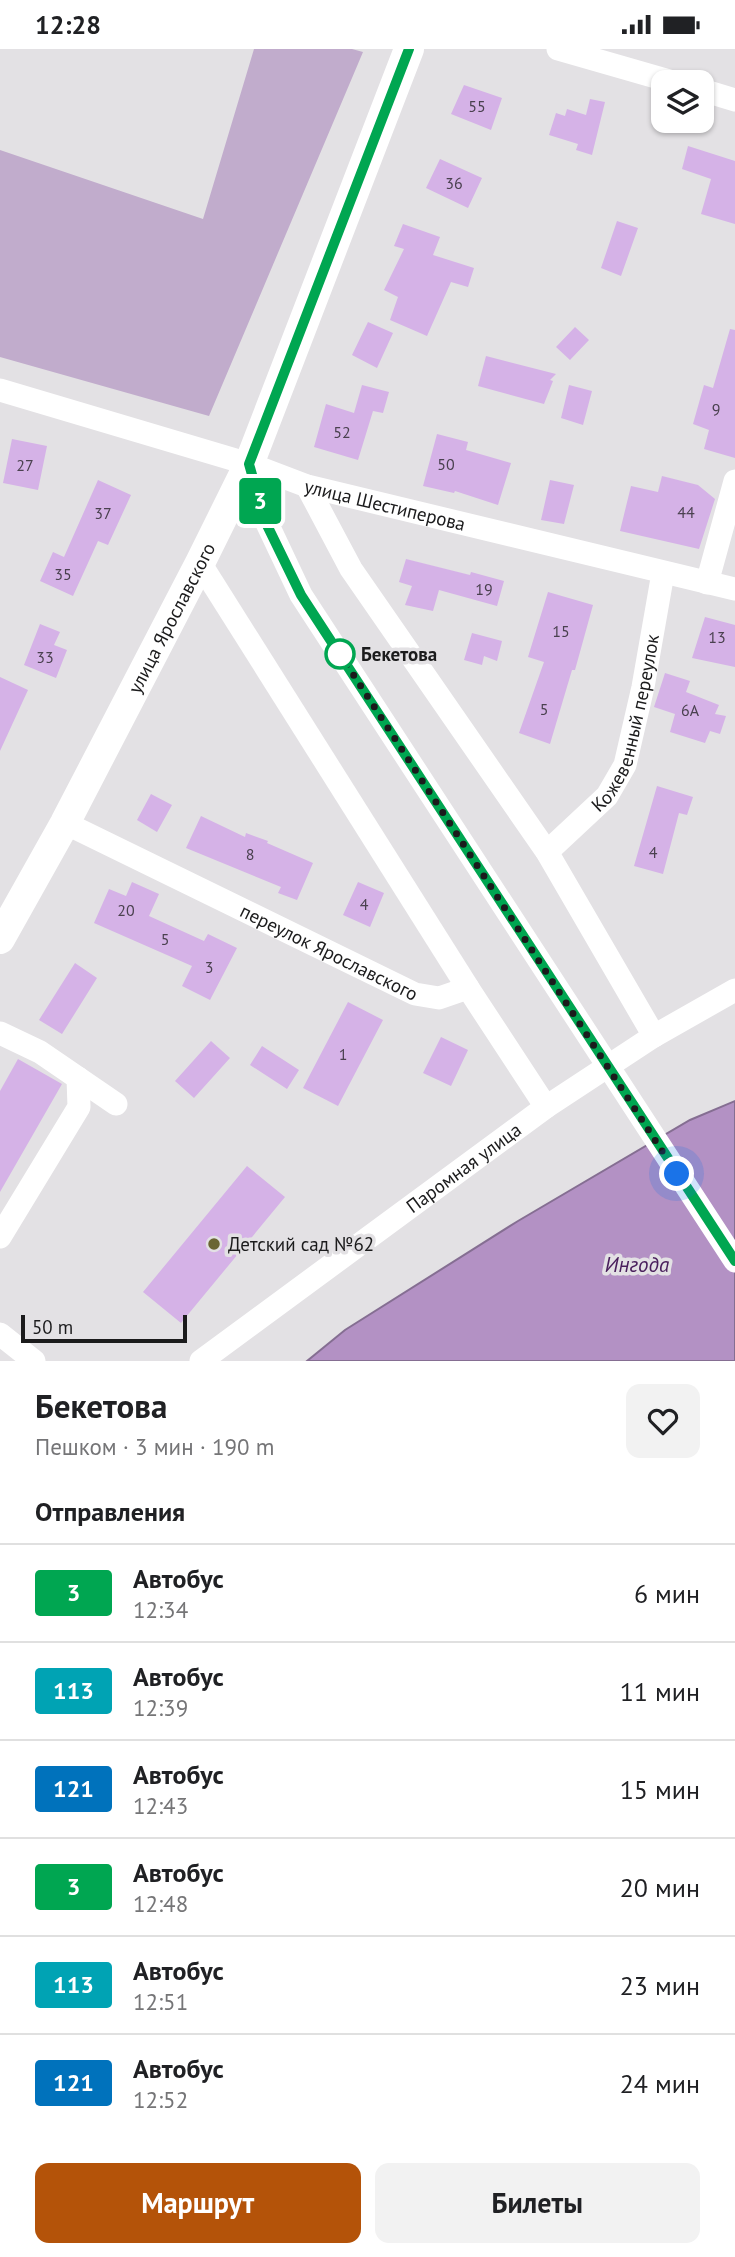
<!DOCTYPE html>
<html lang="ru">
<head>
<meta charset="utf-8">
<style>
  body { margin:0; font-family:"PT Sans",sans-serif; background:#f2f2f2; color:#202124; height:100vh; display:flex; flex-direction:column; font-size:26px; white-space:nowrap }
  * { box-sizing:border-box; margin:0 }
  p { font-size:23px; color:#757577 }
  .icon { flex:none; width:38px; height:38px; fill:none; stroke:currentColor; stroke-width:2; stroke-linecap:round; stroke-linejoin:round }
  .map { position:relative; height:1312px; overflow:hidden }
  .details { display:flex; flex-direction:column; background:#fff; flex:1 }
  .details>* { flex:none }
  .badge { padding:0 14px; border-radius:5px; font-size:24px; line-height:46px }
  .controls { position:absolute; left:651px; top:21px; display:grid; gap:14px }
  .controls a { display:grid; place-items:center; width:63px; height:63px; border-radius:14px; background:#fff; box-shadow:0 2px 5px #0004; font-size:35px }
  .scale { position:absolute; left:21px; bottom:18px; width:166px; box-sizing:border-box; padding-left:7px; border:4px solid #1b1b1c; border-top:0; font-size:19px; line-height:24px; white-space:nowrap; color:#1b1b1c; -webkit-text-stroke:5px #e3e1e4; paint-order:stroke }
  .you { position:absolute; width:35px; height:35px; margin:-18px; border:5px solid #fff; border-radius:50%; background:#1a73e8; box-shadow:0 0 0 10px #1a73e833 }
  .map>.badge { position:absolute; translate:-50% -50%; box-shadow:0 0 0 4px #fff }
  h2 { padding:0 35px; font-size:26px; line-height:63px }
  .round { display:grid; place-items:center; flex:none; width:74px; height:74px; border-radius:14px; background:#f2f2f2 }
  .summary { display:flex; align-items:center; justify-content:space-between; height:119px; padding:0 35px }
  h1 { font-size:33px; font-weight:800; line-height:52px }
  .primary-button { display:flex; gap:14px; margin-top:auto; padding:14px 35px }
  .primary-button a { flex:1; height:80px; border-radius:14px; background:#b45309; color:#fff; font-size:28px; font-weight:800; line-height:80px; text-align:center }
  .primary-button a+a { background:#f2f2f2; color:#202124 }
  ul { padding:0; list-style:none }
  li { display:flex; align-items:center; gap:21px; height:98px; padding:0 35px; border-top:2px solid #e0e0e0 }
  li div { flex:1 }
  li b { display:block; font-size:26px }
  li em { font-style:normal }
  li .badge { min-width:77px; font-weight:700; text-align:center }
  .status { display:flex; justify-content:space-between; align-items:center; height:49px; padding:0 35px; background:#fff; direction:ltr }
  .status svg { height:19px; fill:currentColor }
  .map>svg:first-child { display:block }
</style>
</head>
<body>
<div class="status"><b>12:28</b><svg viewBox="0 0 49 12"><path d="M0 12V9h3v3zM5 12V6h3v6zM10 12V3h3v9zM15 12V0h3v12zM26 1h20v11H26zM47 4h2v5h-2z"/></svg></div>
<div class="map">
<svg width="735" height="1312" viewBox="0 0 735 1312">
  <rect width="100%" height="100%" fill="#e3e1e4"/>
  <!-- green -->
  <path fill="#c1accc" d="M 254,0 L 352,0 L 363,3 L 209,367 L 0,308 L 0,101 L 203,170 Z"/>
  <!-- water -->
  <path fill="#b391c4" stroke="#856e92" stroke-width="2" d="M 735,1052 L 735,1312 L 307,1312 L 345,1281 L 518,1172 L 690,1071 Z"/>
  <!-- building -->
  <path fill="#d5b2e7" d="M 464,36 L 502,49 L 491,81 L 451,65 Z
    M 590,50 L 605,53 L 592,106 L 576,101 L 578,95 L 549,86 L 556,64 L 565,67 L 567,60 L 586,66 Z
    M 688,97 L 735,112 L 735,175 L 701,165 L 711,130 L 682,120 Z
    M 440,110 L 482,129 L 468,159 L 426,139 Z
    M 617,172 L 638,179 L 621,227 L 601,219 Z
    M 403,175 L 440,188 L 433,206 L 474,219 L 468,238 L 451,233 L 427,287 L 390,271 L 398,248 L 384,241 L 404,200 L 394,197 Z
    M 368,273 L 393,284 L 377,319 L 352,306 Z
    M 575,278 L 589,291 L 570,311 L 556,298 Z
    M 730,280 L 735,281 L 735,409 L 704,400 L 709,381 L 693,375 L 704,336 L 713,339 Z
    M 486,307 L 556,325 L 550,331 L 553,332 L 544,355 L 478,337 Z
    M 362,336 L 389,343 L 383,364 L 373,362 L 358,411 L 314,398 L 326,355 L 354,364 Z
    M 569,336 L 592,342 L 583,376 L 561,369 Z
    M 437,385 L 468,393 L 466,401 L 511,414 L 498,456 L 455,442 L 454,444 L 423,437 Z
    M 12,390 L 47,397 L 38,441 L 3,434 Z
    M 662,427 L 698,436 L 715,450 L 699,500 L 620,482 L 631,437 L 658,443 Z
    M 98,431 L 131,446 L 108,496 L 98,492 L 73,547 L 40,532 L 53,503 L 64,508 Z
    M 550,431 L 574,436 L 564,475 L 541,471 Z
    M 406,510 L 470,526 L 471,523 L 504,532 L 497,557 L 439,541 L 433,562 L 405,556 L 412,537 L 399,533 Z
    M 548,543 L 593,556 L 575,621 L 572,621 L 550,695 L 519,684 L 544,613 L 528,608 Z
    M 705,568 L 735,576 L 735,618 L 692,609 Z
    M 40,575 L 60,583 L 54,596 L 67,601 L 56,629 L 24,616 Z
    M 472,584 L 502,592 L 497,612 L 484,607 L 482,616 L 464,611 Z
    M 665,624 L 690,632 L 686,643 L 719,656 L 715,665 L 726,667 L 720,685 L 710,682 L 705,694 L 670,683 L 675,665 L 654,658 Z
    M 0,628 L 28,641 L 0,702 Z
    M 657,737 L 693,748 L 687,766 L 679,764 L 663,825 L 634,817 Z
    M 151,745 L 172,756 L 157,783 L 137,771 Z
    M 201,767 L 245,788 L 246,784 L 268,792 L 267,794 L 313,814 L 297,851 L 278,844 L 281,838 L 186,799 Z
    M 132,833 L 159,845 L 149,867 L 204,892 L 208,885 L 237,899 L 210,951 L 182,937 L 192,917 L 94,874 L 109,840 L 126,847 Z
    M 358,833 L 384,844 L 370,878 L 343,866 Z
    M 75,914 L 97,929 L 62,985 L 39,971 Z
    M 348,953 L 383,971 L 338,1057 L 303,1039 Z
    M 441,988 L 468,1001 L 451,1037 L 423,1024 Z
    M 211,992 L 230,1009 L 194,1049 L 175,1032 Z
    M 262,997 L 299,1021 L 287,1040 L 250,1016 Z
    M 18,1010 L 62,1035 L 0,1143 L 0,1042 Z
    M 247,1117 L 285,1148 L 181,1274 L 143,1243 Z"/>
  <g fill="none" stroke-linecap="round" stroke-linejoin="round">
    <!-- minor -->
    <g stroke="#fff" stroke-width="23">
      <path d="M 558,0 L 673,33"/>
      <path d="M 702,41 L 735,51"/>
      <path id="s1" d="M 0,341 L 249,415 L 307,437 L 735,540"/>
      <path d="M 249,415 L 266,472 L 301,546 L 735,1212"/>
      <path d="M 307,437 L 351,520 L 547,803 L 654,987"/>
      <path d="M 200,514 L 468,939"/>
      <path d="M 707,534 L 735,432"/>
      <path id="s2" d="M 65,774 L 415,945 L 439,949 L 468,939 L 546,1058"/>
      <path id="s3" d="M 547,803 L 607,747 L 625,716 L 643,638 L 663,524"/>
      <path d="M 0,984 L 40,1003 L 78,1029 L 79,1058 L 0,1188"/>
      <path d="M 78,1029 L 116,1055"/>
      <path d="M 0,1285 L 34,1312"/>
      <path id="s4" d="M 201,1312 L 546,1058 L 654,987 L 735,941"/>
    </g>
    <!-- major -->
    <path stroke="#fff" stroke-width="30" id="s5" d="M 0,890 L 65,774 L 200,514 L 249,415 L 409,0"/>
  </g>
  <g fill="none" stroke-linecap="round" stroke-linejoin="round">
    <!-- line casing -->
    <g stroke="#fff" stroke-width="16">
      <path id="line" d="M 409,0 L 249,415 L 265,472 L 301,546 L 735,1212"/>
    </g>
    <!-- line -->
    <use href="#line" stroke="#00a651" stroke-width="10"/>
    <!-- walk -->
    <path stroke="#1b1b1c" stroke-width="7" stroke-dasharray="0 12.6" d="M 340,605 L 677,1125"/>
  </g>
  <!-- markers -->
  <circle fill="#fff" stroke="#00a651" stroke-width="3.5" cx="340" cy="605" r="14"/>
  <circle fill="#6a6532" stroke="#e3e1e4" stroke-width="2.5" cx="214" cy="1195" r="7"/>
  <g text-anchor="middle" dominant-baseline="central" stroke-width="7" stroke-linejoin="round" paint-order="stroke">
    <!-- number labels -->
    <g font-size="16" fill="#4a414f">
      <text x="477" y="57">55</text>
      <text x="454" y="134">36</text>
      <text x="716" y="360">9</text>
      <text x="342" y="383">52</text>
      <text x="446" y="415">50</text>
      <text x="25" y="416">27</text>
      <text x="686" y="463">44</text>
      <text x="103" y="464">37</text>
      <text x="63" y="525">35</text>
      <text x="484" y="540">19</text>
      <text x="561" y="582">15</text>
      <text x="717" y="588">13</text>
      <text x="45" y="608">33</text>
      <text x="544" y="660">5</text>
      <text x="690" y="661">6А</text>
      <text x="653" y="803">4</text>
      <text x="250" y="805">8</text>
      <text x="364" y="855">4</text>
      <text x="126" y="861">20</text>
      <text x="165" y="890">5</text>
      <text x="209" y="918">3</text>
      <text x="343" y="1005">1</text>
    </g>
    <!-- street labels -->
    <g font-size="19" fill="#1b1b1c" stroke="#e3e1e4">
      <text stroke="none"><textPath href="#s1" startOffset="402">улица Шестиперова</textPath></text>
      <text stroke="none"><textPath href="#s5" startOffset="364">улица Ярославского</textPath></text>
      <text stroke="none"><textPath href="#s3" startOffset="158">Кожевенный переулок</textPath></text>
      <text stroke="none"><textPath href="#s2" startOffset="294">переулок Ярославского</textPath></text>
      <text stroke="none"><textPath href="#s4" startOffset="326">Паромная улица</textPath></text>
    </g>
    <!-- stop labels -->
    <g font-size="19" font-weight="bold" fill="#1b1b1c" stroke="#e3e1e4" text-anchor="start">
      <text x="361" y="605">Бекетова</text>
    </g>
    <!-- poi labels -->
    <g font-size="19" fill="#1b1b1c" stroke="#e3e1e4" text-anchor="start">
      <text x="228" y="1195">Детский сад №62</text>
    </g>
    <!-- water labels -->
    <g font-size="21" font-style="italic" fill="#491e5c" stroke="#e3e1e4">
      <text x="637" y="1215">Ингода</text>
    </g>
  </g>
</svg>
<div class="controls">
<a><svg class="icon" aria-label="layers" viewBox="0 0 24 24"><path d="M12 4l9 5-9 5-9-5zM3 14l9 5 9-5"/></svg></a>
</div>
<div class="scale">50 m</div>
<div class="you" style="left:677px;top:1125px"></div>
<b class="badge" style="left:260px;top:452px;background:#00a651;color:#fff">3</b>
</div>
<section class="details">
<div class="summary"><div><h1>Бекетова</h1><p>Пешком · 3 мин · 190 m</p></div><a class="round"><svg class="icon" aria-label="heart" viewBox="0 0 24 24"><path d="M12 20l-8-8c-3-5 5-10 8-4 3-6 11-1 8 4z"/></svg></a></div>
<h2>Отправления</h2>
<ul>
<li><span class="badge" style="background:#00a651;color:#fff">3</span><div><b>Автобус</b><p>12:34</p></div><em>6 мин</em></li>
<li><span class="badge" style="background:#00a3b4;color:#fff">113</span><div><b>Автобус</b><p>12:39</p></div><em>11 мин</em></li>
<li><span class="badge" style="background:#0072bc;color:#fff">121</span><div><b>Автобус</b><p>12:43</p></div><em>15 мин</em></li>
<li><span class="badge" style="background:#00a651;color:#fff">3</span><div><b>Автобус</b><p>12:48</p></div><em>20 мин</em></li>
<li><span class="badge" style="background:#00a3b4;color:#fff">113</span><div><b>Автобус</b><p>12:51</p></div><em>23 мин</em></li>
<li><span class="badge" style="background:#0072bc;color:#fff">121</span><div><b>Автобус</b><p>12:52</p></div><em>24 мин</em></li>
</ul>
<div class="primary-button"><a>Маршрут</a><a>Билеты</a></div>
</section>
</body>
</html>
